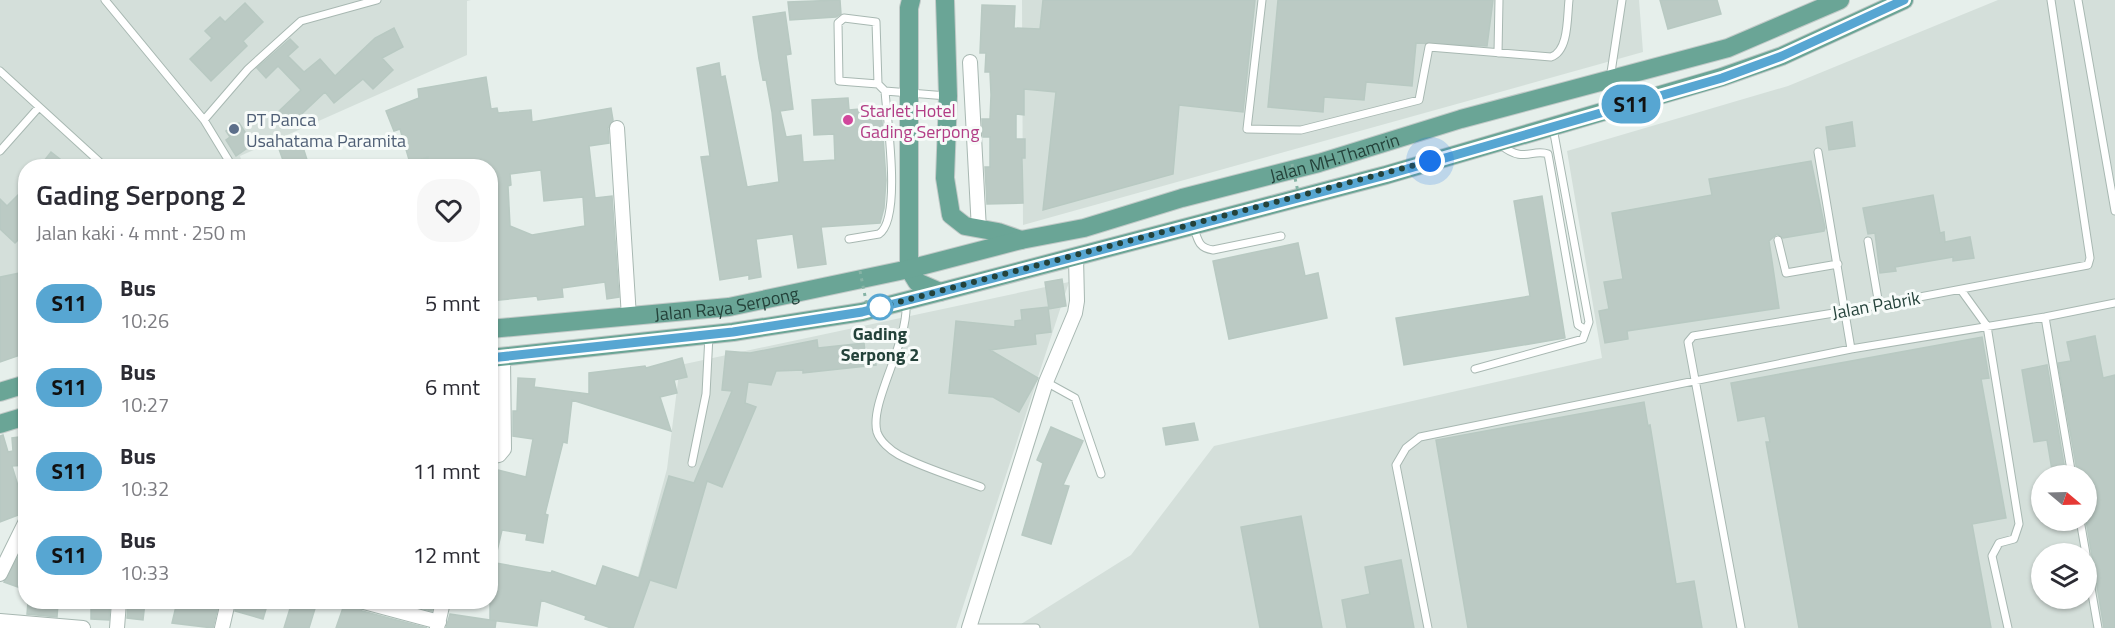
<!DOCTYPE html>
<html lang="id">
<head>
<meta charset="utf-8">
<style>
  body { margin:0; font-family:"Titillium Web",sans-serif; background:#f7f7f7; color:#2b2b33; height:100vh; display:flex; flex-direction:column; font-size:22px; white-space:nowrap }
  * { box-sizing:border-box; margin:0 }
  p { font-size:20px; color:#7c7c81 }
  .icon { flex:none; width:33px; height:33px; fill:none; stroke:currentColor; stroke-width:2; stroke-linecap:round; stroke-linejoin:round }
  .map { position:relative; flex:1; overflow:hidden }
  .side { position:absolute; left:18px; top:159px; width:480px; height:450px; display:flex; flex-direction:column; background:#fff; border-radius:24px; box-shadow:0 2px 4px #0004 }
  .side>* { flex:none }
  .badge { padding:0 12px; border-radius:20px; font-size:21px; line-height:39px }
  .needle { width:39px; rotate:109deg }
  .tools { position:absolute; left:2031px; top:465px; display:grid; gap:12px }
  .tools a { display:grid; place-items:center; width:66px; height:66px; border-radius:50%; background:#fff; box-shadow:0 2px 4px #0004; font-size:30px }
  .you { position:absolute; width:30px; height:30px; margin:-15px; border:4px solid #fff; border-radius:50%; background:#1a73e8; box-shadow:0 0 0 9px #1a73e833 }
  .map>.badge { position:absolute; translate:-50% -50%; box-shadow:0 0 0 3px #fff }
  .round { display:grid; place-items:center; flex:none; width:63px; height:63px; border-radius:24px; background:#f7f7f7 }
  .head { display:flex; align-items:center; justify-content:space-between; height:102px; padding:0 18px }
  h1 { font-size:28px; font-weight:600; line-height:45px }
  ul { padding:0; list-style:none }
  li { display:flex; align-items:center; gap:18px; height:84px; padding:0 18px }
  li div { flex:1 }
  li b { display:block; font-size:22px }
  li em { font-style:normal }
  li .badge { min-width:66px; font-weight:700; text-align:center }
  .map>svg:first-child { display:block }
</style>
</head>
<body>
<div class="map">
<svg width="2115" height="628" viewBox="0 0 2115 628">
  <rect width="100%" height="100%" fill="#e6efeb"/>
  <!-- built -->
  <path fill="#d4dfda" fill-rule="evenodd" d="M 0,0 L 471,0 L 467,1 L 467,55 L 240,156 L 243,166 L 26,166 L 25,277 L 0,291 Z
    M 1022,0 L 1639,0 L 1643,52 L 1023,225 Z
    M 1998,0 L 2115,0 L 2115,628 L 1015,628 L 1131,555 L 1214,446 L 1602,358 L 1567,151 L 1788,86 ZM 2042,476 L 2086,476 L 2086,520 L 2042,520 ZM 2042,554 L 2086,554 L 2086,598 L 2042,598 Z
    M 1069,282 L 956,628 L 624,628 L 667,469 L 680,365 Z"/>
  <!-- building -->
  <path fill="#bbcac4" stroke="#b8c9c2" stroke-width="1.5" fill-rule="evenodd" d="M 840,0 L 841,14 L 836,17 L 790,20 L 788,2 Z
    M 1043,0 L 1255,0 L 1243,112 L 1179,105 L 1173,174 L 1043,210 L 1056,92 L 1024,89 L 1024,115 L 1016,114 L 1016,139 L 1025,139 L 1025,158 L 1022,158 L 1023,203 L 987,204 L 985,167 L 990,167 L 990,137 L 983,137 L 982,119 L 990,119 L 991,95 L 990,72 L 985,72 L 986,53 L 980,53 L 982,5 L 1015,6 L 1014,28 L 1040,29 Z
    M 1278,0 L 1493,0 L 1487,46 L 1416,43 L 1412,86 L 1366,82 L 1364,100 L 1324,97 L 1323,112 L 1268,107 Z
    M 1660,0 L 1717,0 L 1721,14 L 1668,29 Z
    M 245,3 L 263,22 L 243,41 L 247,46 L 211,81 L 190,59 L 212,38 L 205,31 L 220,17 L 225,22 Z
    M 785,12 L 791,54 L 786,55 L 793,109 L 780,111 L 786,137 L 801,135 L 803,162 L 835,160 L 834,134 L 814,135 L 812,100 L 848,98 L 849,110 L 881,107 L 886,180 L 884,208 L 880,223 L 821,227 L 826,264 L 798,268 L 793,234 L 756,239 L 761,277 L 749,279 L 749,275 L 720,280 L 701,157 L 710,156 L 697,68 L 719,63 L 721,77 L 725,76 L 747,187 L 779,182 L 772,112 L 766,79 L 763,80 L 759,59 L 753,17 Z
    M 394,28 L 403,47 L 382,58 L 393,70 L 373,89 L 363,79 L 334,103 L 325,92 L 289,126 L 277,113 L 301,90 L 278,66 L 266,78 L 257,68 L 290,39 L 298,47 L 288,56 L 304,72 L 320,59 L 335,76 L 375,38 Z
    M 486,77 L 491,109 L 497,108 L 498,113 L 531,110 L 532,122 L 611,108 L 613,120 L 608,128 L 609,143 L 589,146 L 595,198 L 612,196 L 619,297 L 607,299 L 605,282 L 562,288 L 563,297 L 538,300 L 537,296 L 490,301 L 490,166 L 429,166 L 428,157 L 410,163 L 400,129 L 394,131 L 386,111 L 419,98 L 418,89 ZM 541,170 L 544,201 L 583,197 L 585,226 L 532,235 L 510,226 L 508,186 L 511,185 L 510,174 Z
    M 1852,122 L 1855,146 L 1829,150 L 1826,127 Z
    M 239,123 L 253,144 L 236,156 L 226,140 L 230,137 L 226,131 Z
    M 301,141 L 309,166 L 285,166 L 279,149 Z
    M 51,152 L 69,166 L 40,166 Z
    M 1811,161 L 1825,228 L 1824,231 L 1783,238 L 1777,234 L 1769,241 L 1779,308 L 1627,331 L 1628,339 L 1605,343 L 1599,311 L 1609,309 L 1604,282 L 1623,279 L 1612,213 L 1712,195 L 1709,179 Z
    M 26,187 L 26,232 L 15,243 L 0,229 L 0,199 L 7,206 Z
    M 1933,195 L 1940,233 L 1944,232 L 1945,242 L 1970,237 L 1974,258 L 1953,261 L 1953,257 L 1895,267 L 1896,271 L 1880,273 L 1875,233 L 1868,234 L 1863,208 Z
    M 1542,196 L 1565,338 L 1404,365 L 1396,318 L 1530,296 L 1514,201 Z
    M 1298,243 L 1305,276 L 1318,273 L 1327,318 L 1229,339 L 1213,261 Z
    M 20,273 L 26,297 L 26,316 L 21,317 L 26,330 L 26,353 L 0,362 L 0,277 Z
    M 1062,279 L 1066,306 L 1049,309 L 1045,282 Z
    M 1048,307 L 1051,332 L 1035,334 L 1036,344 L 990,350 L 1038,378 L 1019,412 L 993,397 L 949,393 L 956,321 L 1015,327 L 1015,321 L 1022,320 L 1021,310 Z
    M 2095,336 L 2103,378 L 2115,375 L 2115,628 L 2104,628 L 2086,520 L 2086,476 L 2078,476 L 2058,363 L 2071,361 L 2067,342 Z
    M 1982,337 L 1989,378 L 1981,379 L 2006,518 L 1972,524 L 1991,628 L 1799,628 L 1766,442 L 1770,442 L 1765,416 L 1738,421 L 1731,383 Z
    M 817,340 L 818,348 L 864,343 L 865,352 L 874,350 L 876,365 L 803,373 L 803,370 L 776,371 L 771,385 L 748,382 L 745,403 L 756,407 L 722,487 L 707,481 L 676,588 L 650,580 L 633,628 L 611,628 L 585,619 L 586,616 L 541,600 L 537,626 L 490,620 L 490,562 L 551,573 L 552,571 L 596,586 L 603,566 L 639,578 L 669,476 L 694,483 L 732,391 L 722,390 L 726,351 L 750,353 Z
    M 682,358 L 687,377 L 674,380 L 677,393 L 660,397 L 671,431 L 572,400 L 567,443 L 563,442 L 545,514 L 548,515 L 543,543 L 526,540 L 527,534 L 502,530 L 495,560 L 490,560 L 490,468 L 526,477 L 533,439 L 513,436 L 513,411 L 517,411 L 518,378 L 535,379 L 534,387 L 589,394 L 589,373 L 645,366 L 646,368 Z
    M 2047,365 L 2066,476 L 2053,476 L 2047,440 L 2034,442 L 2022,370 Z
    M 1644,402 L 1648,426 L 1650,425 L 1676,584 L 1694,581 L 1702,628 L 1468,628 L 1436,440 Z
    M 490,415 L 495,416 L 495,437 L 490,437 Z
    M 1194,423 L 1198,440 L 1166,445 L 1163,428 Z
    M 1051,427 L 1083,441 L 1063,485 L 1069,486 L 1051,544 L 1022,535 L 1043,463 L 1037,460 Z
    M 3,435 L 8,452 L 13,451 L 12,438 L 26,436 L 26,465 L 12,466 L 26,512 L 0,522 L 0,436 Z
    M 1301,516 L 1322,628 L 1260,628 L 1241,527 Z
    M 24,546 L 26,547 L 26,590 L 4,582 Z
    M 1401,560 L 1414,628 L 1347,628 L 1342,600 L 1370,594 L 1365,567 Z
    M 28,602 L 58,604 L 57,617 L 27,614 Z
    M 91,602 L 110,602 L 109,620 L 91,619 Z
    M 128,602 L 145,602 L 143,620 L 127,618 Z
    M 177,602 L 219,602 L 213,628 L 172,623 Z
    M 237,602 L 268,602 L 263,619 L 235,611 Z
    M 292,602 L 317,602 L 309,628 L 284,628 Z
    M 345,602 L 355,602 L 362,611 L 427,628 L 336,628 Z
    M 397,602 L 427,602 L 433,603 L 432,611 Z
    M 450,614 L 496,621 L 495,628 L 446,628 Z"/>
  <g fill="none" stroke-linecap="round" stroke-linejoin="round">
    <!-- lane casing -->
    <g stroke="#a8b8b2" stroke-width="9">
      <path id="lane" d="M 105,0 L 204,120 L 232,166
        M 1262,0 L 1247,129 L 1301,130 L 1419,100 L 1429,47 L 1551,57 C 1569,51 1567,17 1569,0
        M 2078,0 L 2115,211
        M 1498,53 L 1499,0
        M 0,71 L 104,166
        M 1610,79 L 1622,0
        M 878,84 L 839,81 L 838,23 L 844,18 L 876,22 L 878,84 L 885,91 L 947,96
        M 204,120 L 248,69 L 301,21 L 377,0
        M 1501,145 C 1524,164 1532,148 1548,154 L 1578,325 L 1586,330
        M 0,151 L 39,107
        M 1818,152 L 1851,349
        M 1194,228 C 1198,241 1199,248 1213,250 L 1281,236
        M 849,239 L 879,234 C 902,219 887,119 885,91
        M 1778,240 L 1786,273 L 1838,264
        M 1868,241 L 1879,305
        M 1961,290 L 1987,326 L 2019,524 L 2014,539 L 1999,543 L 1992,556 L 2008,628
        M 906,302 C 909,343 869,402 877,432 C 880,441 890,450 899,455 C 924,468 954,477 981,487
        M 2045,317 L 2072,476
        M 1475,369 L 1583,339 L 1589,322 L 1553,128
        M 1046,382 L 1075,398 L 1101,474
        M 692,463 L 706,394 L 709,335
        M 2080,520 L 2086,554
        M 2086,559 L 2098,628
        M 969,628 L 1036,628
        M 1428,628 L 1396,465 L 1406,448 L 1420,437 L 1851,349 L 2045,317 L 2115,303
        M 1741,628 L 1688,342 L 1693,336 L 1846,311 L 2088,265 L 2090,258 L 2051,0"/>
    </g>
    <!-- street casing -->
    <g stroke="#a8b8b2" stroke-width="16">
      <path id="street" d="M 970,62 L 979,230
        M 617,128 L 629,317
        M 490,457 L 499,455 L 504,449 L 503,357
        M 0,574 L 26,521
        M 364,602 L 439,622
        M 0,621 L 83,628
        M 117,628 L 119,602
        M 222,628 L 228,602
        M 437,628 L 443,602
        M 969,628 L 1046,382 L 1075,313 L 1077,301 L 1076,257"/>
    </g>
    <!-- primary casing -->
    <g stroke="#c2cac8" stroke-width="20">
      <g id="primary">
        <path d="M 911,0 L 909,8 L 909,269 L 917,282 L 940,292"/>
        <path d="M 945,0 L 948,96 L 945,178 L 951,215 L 965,226 L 998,232 L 1021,240"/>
        <path id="s1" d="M 490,329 L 729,307 L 909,269 L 1021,240 L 1084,228 L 1182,198 L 1319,163 L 1461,119 L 1728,48 L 1840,0"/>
        <path d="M 490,358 L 733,332 L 862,312 L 940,292 L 1386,175 L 1722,77 L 1782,56 L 1904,0"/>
        <path d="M 0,392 L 26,384"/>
        <path d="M 0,424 L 26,416"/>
      </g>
    </g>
    <!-- lane -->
    <use href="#lane" stroke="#fff" stroke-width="7"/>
    <!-- street -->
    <use href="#street" stroke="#fff" stroke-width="14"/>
    <!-- primary -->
    <use href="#primary" stroke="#6aa596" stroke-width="18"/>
    <!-- path-bridge -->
    <path stroke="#86b3a5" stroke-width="3" stroke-dasharray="3 4.5" stroke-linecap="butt" d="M 1292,164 L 1300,201
      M 860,271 L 869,316"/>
  </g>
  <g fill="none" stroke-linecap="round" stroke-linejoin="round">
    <!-- line casing -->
    <g stroke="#fff" stroke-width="14">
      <path id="line" d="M 490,358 L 733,332 L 862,312 L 940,292 L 1386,175 L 1722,78 L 1782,56 L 1904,0"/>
    </g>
    <!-- line -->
    <use href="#line" stroke="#57a6d2" stroke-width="9"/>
    <!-- walk -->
    <path stroke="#24423a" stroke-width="6" stroke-dasharray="0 10.8" d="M 880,307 L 1430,161"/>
  </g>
  <!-- markers -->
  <circle fill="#d1479c" stroke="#f7fbf9" stroke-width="2" cx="848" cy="120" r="6"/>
  <circle fill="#5c6f8a" stroke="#f7fbf9" stroke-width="2" cx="234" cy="129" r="6"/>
  <circle fill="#fff" stroke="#57a6d2" stroke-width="3" cx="880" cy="307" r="12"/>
  <g text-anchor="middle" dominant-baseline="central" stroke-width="6" stroke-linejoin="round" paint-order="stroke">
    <!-- hotel labels -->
    <g font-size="18" fill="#b23c85" stroke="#f7fbf9" text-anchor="start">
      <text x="860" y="110">Starlet Hotel<tspan x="860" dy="21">Gading Serpong</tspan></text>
    </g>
    <!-- service labels -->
    <g font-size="18" fill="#4e5e75" stroke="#f7fbf9" text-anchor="start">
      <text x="246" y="119">PT Panca<tspan x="246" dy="21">Usahatama Paramita</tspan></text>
    </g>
    <!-- street labels -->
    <g font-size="18" fill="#24423a" stroke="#f7fbf9">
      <text stroke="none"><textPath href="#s1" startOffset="864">Jalan MH.Thamrin</textPath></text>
      <text stroke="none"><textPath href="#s1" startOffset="238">Jalan Raya Serpong</textPath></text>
      <text transform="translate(1876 305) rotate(-10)">Jalan Pabrik</text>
    </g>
    <!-- stop labels -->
    <g font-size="18" font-weight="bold" fill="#24423a" stroke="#f7fbf9">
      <text x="880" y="333">Gading<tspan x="880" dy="21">Serpong 2</tspan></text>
    </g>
  </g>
</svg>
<div class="tools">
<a><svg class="needle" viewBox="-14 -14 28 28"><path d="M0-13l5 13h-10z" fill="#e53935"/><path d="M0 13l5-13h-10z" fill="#7c7c81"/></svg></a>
<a><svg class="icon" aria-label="layers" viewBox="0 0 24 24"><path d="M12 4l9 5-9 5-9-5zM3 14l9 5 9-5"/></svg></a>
</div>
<div class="you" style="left:1430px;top:161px"></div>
<b class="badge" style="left:1631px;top:104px;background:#57a6d2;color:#111">S11</b>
<section class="side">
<div class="head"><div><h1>Gading Serpong 2</h1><p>Jalan kaki · 4 mnt · 250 m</p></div><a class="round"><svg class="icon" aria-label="heart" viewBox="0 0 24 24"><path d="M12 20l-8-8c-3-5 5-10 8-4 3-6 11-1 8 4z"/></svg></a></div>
<ul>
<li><span class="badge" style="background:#57a6d2;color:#111">S11</span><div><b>Bus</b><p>10:26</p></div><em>5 mnt</em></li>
<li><span class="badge" style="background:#57a6d2;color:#111">S11</span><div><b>Bus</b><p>10:27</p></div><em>6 mnt</em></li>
<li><span class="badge" style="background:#57a6d2;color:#111">S11</span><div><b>Bus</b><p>10:32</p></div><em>11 mnt</em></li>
<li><span class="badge" style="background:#57a6d2;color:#111">S11</span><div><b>Bus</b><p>10:33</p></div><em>12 mnt</em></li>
</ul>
</section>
</div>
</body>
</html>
